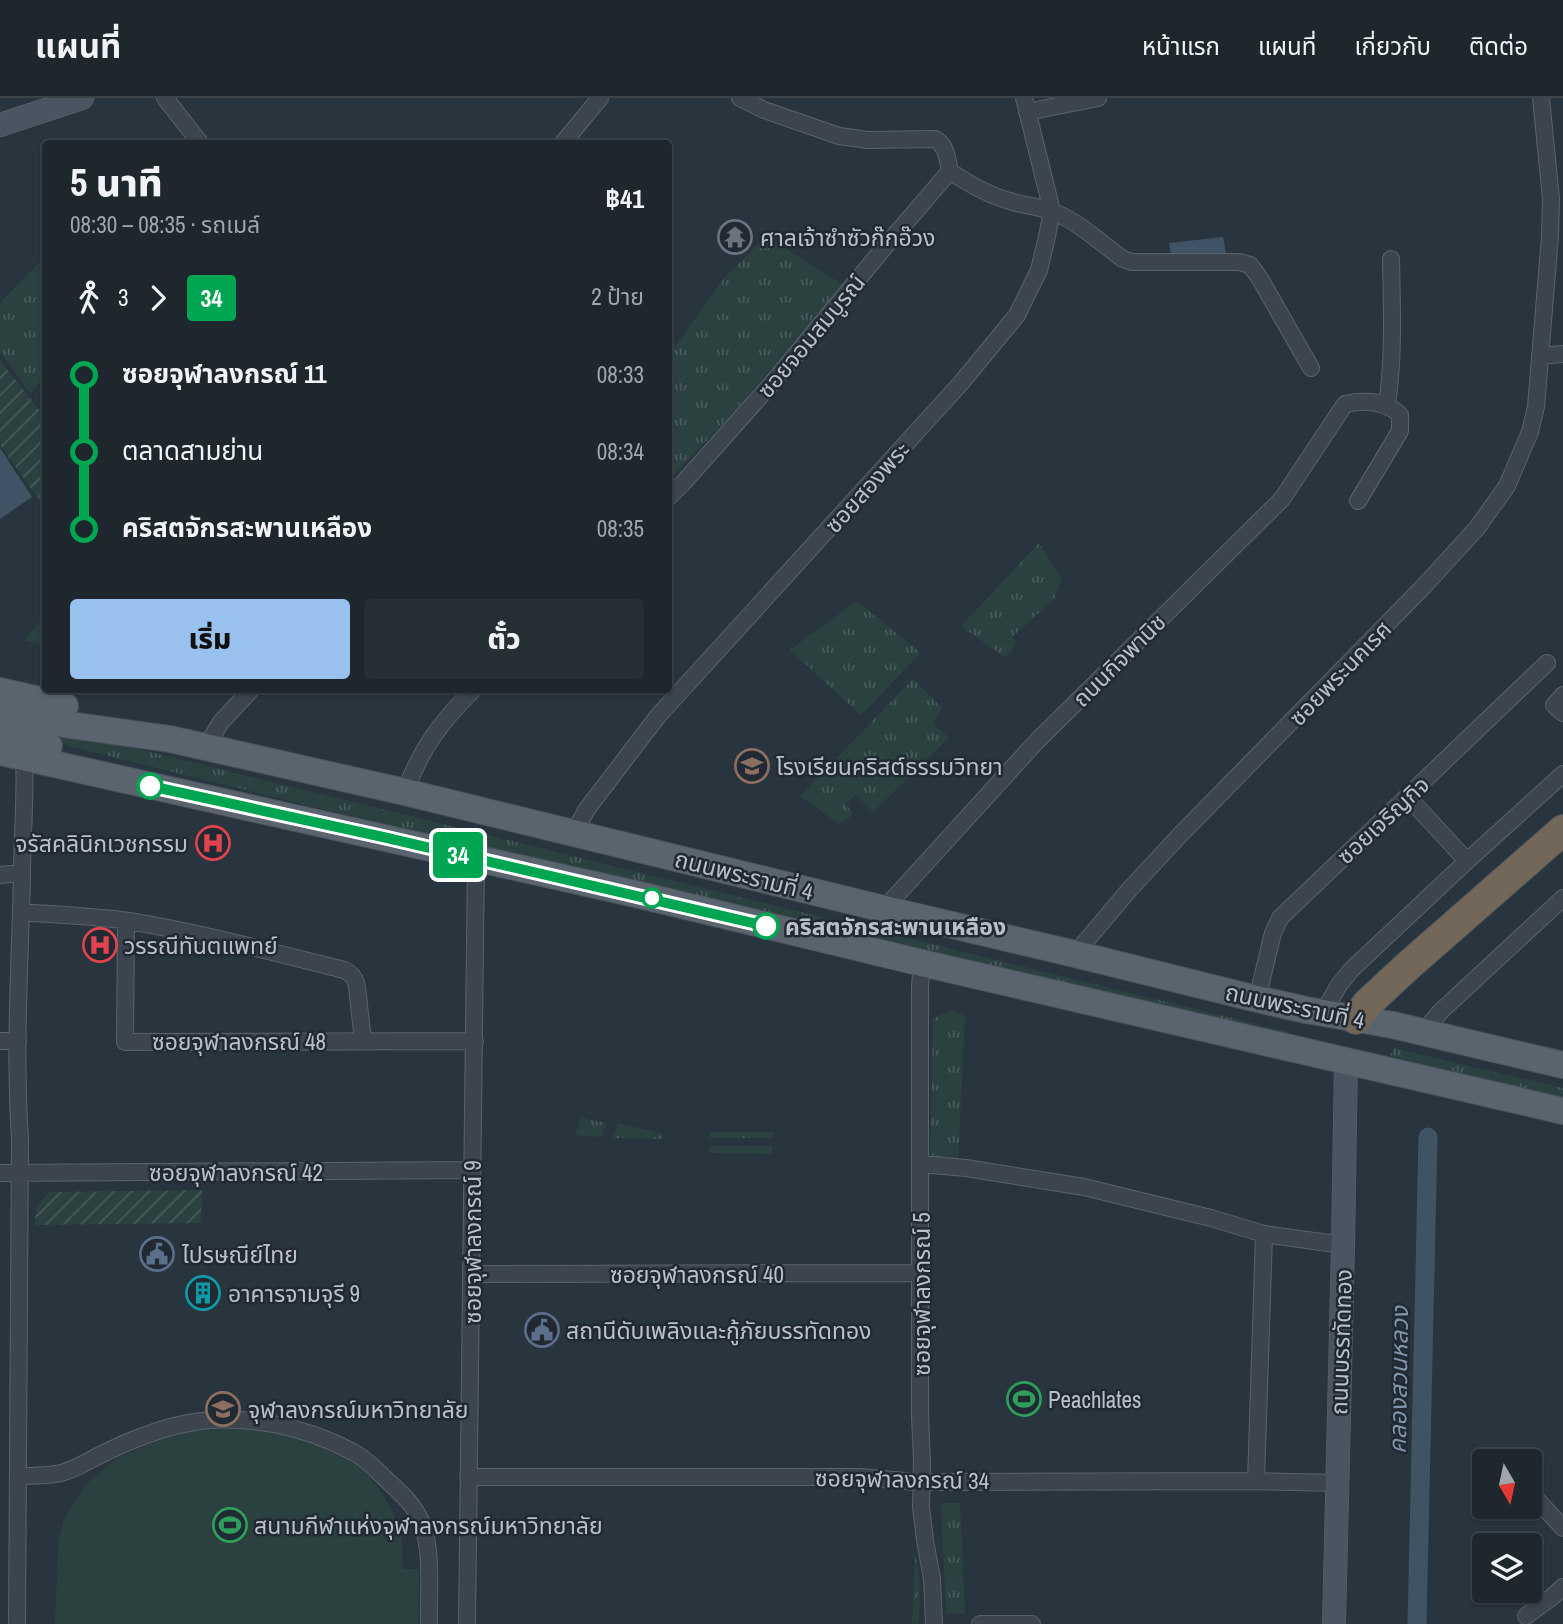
<!DOCTYPE html>
<html lang="th">
<head>
<meta charset="utf-8">
<style>
  body { margin:0; font-family:"Archivo Narrow","Noto Sans Thai",sans-serif; background:#262f36; color:#f1f3f6; height:100vh; display:flex; flex-direction:column; font-size:26px; white-space:nowrap }
  * { box-sizing:border-box; margin:0 }
  p { font-size:23px; color:#a1a5aa }
  .icon { flex:none; width:38px; height:38px; fill:none; stroke:currentColor; stroke-width:2; stroke-linecap:round; stroke-linejoin:round }
  .map { position:relative; flex:1; overflow:hidden }
  .side { position:absolute; left:42px; top:42px; width:630px; height:553px; display:flex; flex-direction:column; background:#1e272e; border-radius:7px; box-shadow:0 2px 5px #0004,0 0 0 2px #3c444a }
  .side>* { flex:none }
  .badge { padding:0 14px; border-radius:5px; font-size:24px; line-height:46px }
  .needle { width:46px; rotate:171deg }
  .buttons { position:absolute; left:1472px; top:1351px; display:grid; gap:14px }
  .buttons a { display:grid; place-items:center; width:70px; height:70px; border-radius:7px; background:#1e272e; box-shadow:0 2px 5px #0004,0 0 0 2px #3c444a; font-size:35px }
  .map>.badge { position:absolute; translate:-50% -50%; box-shadow:0 0 0 4px #fff }
  .legs { display:flex; align-items:center; gap:10px; height:77px; padding:0 28px; font-size:23px }
  .legs p { margin-inline-start:auto }
  .headline { display:flex; align-items:center; justify-content:space-between; height:119px; padding:0 28px }
  h1 { font-size:38px; font-weight:800; line-height:52px }
  .action { display:flex; gap:14px; margin-top:auto; padding:14px 28px }
  .action a { flex:1; height:80px; border-radius:7px; background:#99c1ed; color:#111; font-size:28px; font-weight:800; line-height:80px; text-align:center }
  .action a+a { background:#262f36; color:#f1f3f6 }
  ul { padding:0 28px; list-style:none }
  li { display:flex; align-items:center; gap:24px; height:77px; font-size:26px }
  li i { display:grid; place-items:center; width:10px; height:100%; margin:0 9px; background:currentColor }
  li i::after { content:''; width:18px; height:18px; margin:-9px; border:5px solid; border-radius:50%; background:#1e272e }
  li p { margin-inline-start:auto }
  li:first-child i { background:linear-gradient(#0000 50%,currentColor 0) }
  li:last-child i { background:linear-gradient(currentColor 50%,#0000 0) }
  header { display:flex; align-items:center; gap:42px; box-sizing:border-box; height:98px; padding:0 35px; background:#1e272e; border-bottom:2px solid #3c444a }
  header strong { font-size:33px }
  nav { display:flex; gap:38px; margin-inline-start:auto; font-size:24px }
  .map>svg:first-child { display:block }
</style>
</head>
<body>
<header>
<strong>แผนที่</strong>
<nav><a>หน้าแรก</a><a>แผนที่</a><a>เกี่ยวกับ</a><a>ติดต่อ</a></nav>
</header>
<div class="map">
<svg width="1563" height="1526" viewBox="0 0 1563 1526">
  <defs>
    <pattern id="grass-tufts" width="24" height="20" patternUnits="userSpaceOnUse" patternTransform="scale(1.75)"><rect width="24" height="20" fill="#2b4140"/><path d="M3 7l-1-3M5 7V3M7 7l1-3M15 17l-1-3M17 17v-4M19 17l1-3" fill="none" stroke="#485b5a"/></pattern>
    <pattern id="garden-furrows" width="10" height="10" patternUnits="userSpaceOnUse" patternTransform="scale(1.75)"><rect width="10" height="10" fill="#2b4140"/><path d="M-1 1l2-2M0 10L10 0M9 11l2-2" fill="none" stroke="#485b5a"/></pattern>
  </defs>
  <rect width="100%" height="100%" fill="#28343e"/>
  <!-- grass -->
  <path fill="url(#grass-tufts)" d="M 766,138 L 843,187 L 731,317 L 669,382 L 669,255 L 677,246 L 724,180 Z
    M 45,159 L 45,279 L 30,295 L 0,253 L 0,205 Z
    M 1039,445 L 1062,481 L 1054,501 L 1012,539 L 1017,545 L 1006,560 L 961,528 Z
    M 857,503 L 921,555 L 861,617 L 790,552 Z
    M 45,518 L 45,548 L 24,542 Z
    M 913,581 L 942,610 L 933,625 L 949,640 L 873,714 L 856,697 L 846,705 L 853,717 L 839,726 L 800,698 Z
    M 0,617 L 1289,934 L 1287,941 L 302,706 L 0,631 Z
    M 950,912 L 965,918 L 958,1064 L 930,1062 L 933,921 Z
    M 1393,950 L 1563,990 L 1563,1000 L 1390,958 Z
    M 581,1020 L 606,1025 L 601,1039 L 575,1037 Z
    M 618,1025 L 663,1036 L 663,1041 L 613,1040 Z
    M 710,1034 L 773,1034 L 773,1040 L 710,1040 Z
    M 709,1048 L 772,1048 L 772,1056 L 709,1055 Z
    M 941,1405 L 960,1405 L 965,1515 L 946,1516 Z
    M 913,1448 C 921,1473 920,1500 919,1526 L 912,1525 L 915,1462 Z"/>
  <!-- garden -->
  <path fill="url(#garden-furrows)" d="M 0,262 L 45,319 L 45,410 L 0,347 Z
    M 202,1092 L 201,1125 L 35,1127 L 36,1109 L 49,1094 Z"/>
  <!-- pitch -->
  <path fill="#2b4140" d="M 235,1330 C 248,1331 261,1331 274,1333 C 299,1337 329,1347 350,1362 C 371,1375 393,1408 400,1432 C 403,1444 402,1458 403,1471 L 419,1471 L 418,1526 L 55,1526 L 58,1445 L 64,1421 L 84,1388 L 102,1372 L 120,1359 L 156,1343 L 192,1333 Z"/>
  <!-- water -->
  <path fill="#405365" d="M 1223,139 L 1226,155 L 1171,157 L 1169,145 Z
    M 0,350 L 32,399 L 0,421 Z"/>
  <g fill="none" stroke-linecap="round" stroke-linejoin="round">
    <!-- canal -->
    <path stroke="#405365" stroke-width="19" d="M 1417,1526 L 1428,1039"/>
    <!-- street casing -->
    <g stroke="#5a636c" stroke-width="18">
      <path id="street" d="M 165,0 L 201,46
        M 740,0 L 764,12 L 839,38 L 868,42 L 935,41 C 947,47 947,61 950,73 C 970,87 990,98 1013,104 C 1027,108 1043,109 1056,115 C 1080,125 1101,145 1123,161 L 1132,164 L 1239,164 L 1250,167 L 1259,179 L 1311,270
        M 1027,14 L 1098,0
        M 562,46 L 600,0
        M 1540,258 L 1563,256
        M 1387,307 C 1394,259 1392,210 1391,161
        M 668,400 L 683,385 L 773,284 L 883,151 L 950,73
        M 1563,597 L 1554,607 L 1563,615
        M 206,649 L 221,624 L 251,592
        M 405,694 C 421,650 441,624 473,592
        M 1408,699 L 1467,763
        M 573,736 L 587,711 L 658,618 L 961,285 L 1017,217 L 1039,172 L 1046,143 L 1052,113 L 1024,0
        M 0,777 L 22,775
        M 884,811 L 1036,644 L 1282,401 L 1345,306 C 1364,302 1385,302 1400,317 L 1400,333 L 1358,403
        M 21,814 C 57,817 93,818 129,823 C 201,835 273,854 344,872 C 352,876 355,880 357,889 L 363,943
        M 126,823 L 125,944 L 475,943
        M 1075,856 L 1129,792 L 1180,737 L 1424,488 L 1477,430 L 1507,388 L 1530,334 L 1536,309 L 1550,138 L 1551,101 L 1541,0
        M 922,865 L 920,888 L 920,1318 L 922,1362 L 921,1409 L 925,1442 L 932,1481 L 934,1526
        M 1257,901 L 1273,835 L 1280,820 L 1547,565
        M 1323,915 L 1339,887 L 1351,872 L 1467,763 L 1563,676
        M 1423,935 L 1440,914 L 1563,800
        M 0,943 L 18,943
        M 921,1066 L 966,1070 L 1084,1089 L 1211,1120 L 1264,1136 L 1343,1147
        M 0,1075 L 472,1072
        M 472,1176 L 921,1175
        M 19,1378 C 33,1378 47,1378 61,1375 C 77,1371 89,1362 104,1355 C 131,1342 159,1330 189,1325 C 243,1315 305,1328 353,1354 C 367,1361 379,1375 390,1385 C 403,1397 416,1409 422,1426 C 433,1454 428,1496 429,1526
        M 468,1379 L 860,1379 L 916,1384 L 1253,1383 L 1337,1385
        M 1256,1383 L 1264,1136
        M 1530,1394 L 1563,1430
        M 1526,1518 L 1552,1499 L 1563,1489
        M 17,1526 L 20,1040 C 14,953 20,865 22,777 C 22,738 26,699 24,660
        M 467,1526 L 476,761
        M 980,1526 L 1032,1526"/>
    </g>
    <!-- secondary casing -->
    <g stroke="#5a636c" stroke-width="24">
      <path id="secondary" d="M 0,27 L 82,0
        M 1334,1526 L 1343,1147 L 1346,962"/>
    </g>
    <!-- primary casing -->
    <g stroke="#49515a" stroke-width="28">
      <path id="primary" d="M 0,593 L 65,608
        M 0,612 L 70,627 L 170,641 L 405,694 L 884,811 L 1075,856 L 1257,901 L 1306,912 L 1393,927 L 1563,967
        M 0,635 L 49,648
        M 0,654 L 640,797 L 922,865 L 1563,1013"/>
    </g>
    <!-- highway casing -->
    <g stroke="#475059" stroke-width="32">
      <path id="highway" d="M 1356,921 L 1367,906 L 1409,867 L 1563,732"/>
    </g>
    <!-- street -->
    <use href="#street" stroke="#3c454e" stroke-width="16"/>
    <!-- secondary -->
    <use href="#secondary" stroke="#4b5561" stroke-width="23"/>
    <!-- primary -->
    <use href="#primary" stroke="#5a646e" stroke-width="26"/>
    <!-- highway -->
    <use href="#highway" stroke="#73675a" stroke-width="30"/>
  </g>
  <g fill="none" stroke-linecap="round" stroke-linejoin="round">
    <!-- line-1 casing -->
    <g stroke="#fff" stroke-width="16">
      <path id="line-1" d="M 150,688 L 383,739 L 766,828"/>
    </g>
    <!-- line-1 -->
    <use href="#line-1" stroke="#00a651" stroke-width="10"/>
  </g>
  <!-- icons -->
  <defs>
    <g id="temple-ring" transform="scale(1.75)"><circle r="9.5" fill="#212a33" stroke="#6b7280" stroke-width="1.5"/><path d="M0-6L5-2H3V0L6.5 2.5H4V6H1.5V3h-3V6H-4V2.5H-6.5L-3 0V-2H-5Z" fill="#6b7280"/></g>
    <g id="school-ring" transform="scale(1.75)"><circle r="9.5" fill="#212a33" stroke="#8d6e63" stroke-width="1.5"/><path d="M0-5L7-2L0 1L-7-2ZM-4 1L0 2.5L4 1V4Q0 6-4 4Z" fill="#8d6e63"/></g>
    <g id="hospital-ring" transform="scale(1.75)"><circle r="9.5" fill="#212a33" stroke="#e0444e" stroke-width="1.5"/><path d="M-5-5h3v3.5h4V-5h3V5h-3V1.5h-4V5h-3Z" fill="#e0444e"/></g>
    <g id="civic-ring" transform="scale(1.75)"><circle r="9.5" fill="#212a33" stroke="#5c6f8a" stroke-width="1.5"/><path d="M-.6-6.5H3V-4.5H.6V-3L4-1V1h2V6H-6V1h2V-1L-.6-3ZM-1.2 2.5V6h2.4V2.5Z" fill="#5c6f8a"/></g>
    <g id="building-ring" transform="scale(1.75)"><circle r="9.5" fill="#212a33" stroke="#0f9aa8" stroke-width="1.5"/><path d="M-4-6H4V6H1V3H-1V6H-4ZM-2.5-4.3h1.7v1.8h-1.7ZM.8-4.3h1.7v1.8H.8ZM-2.5-1h1.7V.8h-1.7ZM.8-1h1.7V.8H.8Z" fill="#0f9aa8"/></g>
    <g id="stadium-ring" transform="scale(1.75)"><circle r="9.5" fill="#212a33" stroke="#2e9e5b" stroke-width="1.5"/><path d="M0-5a6.5 5 0 1 0 0 10a6.5 5 0 1 0 0-10ZM-3.5-1.8h7v3.6h-7Z" fill="#2e9e5b"/></g>
    <g id="university-ring" transform="scale(1.75)"><circle r="9.5" fill="#212a33" stroke="#8d6e63" stroke-width="1.5"/><path d="M0-5L7-2L0 1L-7-2ZM-4 1L0 2.5L4 1V4Q0 6-4 4Z" fill="#8d6e63"/></g>
  </defs>
  <g fill-rule="evenodd">
    <use href="#temple-ring" x="735" y="139"/>
    <use href="#school-ring" x="752" y="668"/>
    <use href="#hospital-ring" x="213" y="745"/>
    <use href="#hospital-ring" x="100" y="847"/>
    <use href="#civic-ring" x="157" y="1156"/>
    <use href="#building-ring" x="203" y="1195"/>
    <use href="#civic-ring" x="542" y="1232"/>
    <use href="#stadium-ring" x="1024" y="1301"/>
    <use href="#university-ring" x="223" y="1311"/>
    <use href="#stadium-ring" x="230" y="1427"/>
  </g>
  <!-- markers -->
  <g fill="#fff" stroke="#00a651" stroke-width="3.5">
    <circle cx="150" cy="688" r="12"/>
    <circle cx="652" cy="800" r="9"/>
    <circle cx="766" cy="828" r="12"/>
  </g>
  <g text-anchor="middle" dominant-baseline="central" stroke-width="5" stroke-linejoin="round" paint-order="stroke">
    <!-- poi labels -->
    <g font-size="23" fill="#b9c0c9" stroke="#212a33" text-anchor="start">
      <text x="760" y="139">ศาลเจ้าซำซัวก๊กอ๊วง</text>
      <text x="776" y="668">โรงเรียนคริสต์ธรรมวิทยา</text>
      <text x="188" y="745" text-anchor="end">จรัสคลินิกเวชกรรม</text>
      <text x="124" y="847">วรรณีทันตแพทย์</text>
      <text x="182" y="1156">ไปรษณีย์ไทย</text>
      <text x="228" y="1195">อาคารจามจุรี 9</text>
      <text x="566" y="1232">สถานีดับเพลิงและกู้ภัยบรรทัดทอง</text>
      <text x="1048" y="1301">Peachlates</text>
      <text x="248" y="1311">จุฬาลงกรณ์มหาวิทยาลัย</text>
      <text x="254" y="1427">สนามกีฬาแห่งจุฬาลงกรณ์มหาวิทยาลัย</text>
    </g>
    <!-- street labels -->
    <g font-size="23" fill="#b9c0c9" stroke="#212a33">
      <text transform="translate(811 238) rotate(-50)">ซอยจอมสมบูรณ์</text>
      <text transform="translate(867 389) rotate(-48)">ซอยสองพระ</text>
      <text transform="translate(1119 562) rotate(-45)">ถนนกิจพานิช</text>
      <text transform="translate(1340 575) rotate(-46)">ซอยพระนคเรศ</text>
      <text transform="translate(1383 722) rotate(-43)">ซอยเจริญกิจ</text>
      <text transform="translate(744 777) rotate(14)">ถนนพระรามที่ 4</text>
      <text transform="translate(1295 908) rotate(12)">ถนนพระรามที่ 4</text>
      <text x="239" y="943">ซอยจุฬาลงกรณ์ 48</text>
      <text x="236" y="1074">ซอยจุฬาลงกรณ์ 42</text>
      <text transform="translate(472 1144) rotate(-90)">ซอยจุฬาลงกรณ์ 9</text>
      <text x="697" y="1176">ซอยจุฬาลงกรณ์ 40</text>
      <text transform="translate(921 1196) rotate(-90)">ซอยจุฬาลงกรณ์ 5</text>
      <text transform="translate(1341 1244) rotate(-88)">ถนนบรรทัดทอง</text>
      <text transform="translate(902 1381) rotate(1)">ซอยจุฬาลงกรณ์ 34</text>
    </g>
    <!-- stop labels -->
    <g font-size="23" font-weight="bold" fill="#b9c0c9" stroke="#212a33" text-anchor="start">
      <text x="785" y="828">คริสตจักรสะพานเหลือง</text>
    </g>
    <!-- water labels -->
    <g font-size="24" font-style="italic" fill="#7d94a9" stroke="#212a33">
      <text transform="translate(1398 1282) rotate(-89)">คลองสวนหลวง</text>
    </g>
  </g>
</svg>
<div class="buttons">
<a><svg class="needle" viewBox="-14 -14 28 28"><path d="M0-13l5 13h-10z" fill="#e53935"/><path d="M0 13l5-13h-10z" fill="#a1a5aa"/></svg></a>
<a><svg class="icon" aria-label="layers" viewBox="0 0 24 24"><path d="M12 4l9 5-9 5-9-5zM3 14l9 5 9-5"/></svg></a>
</div>
<b class="badge" style="left:458px;top:757px;background:#00a651;color:#fff">34</b>
<section class="side">
<div class="headline"><div><h1>5 นาที</h1><p>08:30 – 08:35 · รถเมล์</p></div><b>฿41</b></div>
<div class="legs"><svg class="icon" aria-label="walk" viewBox="0 0 24 24"><circle cx="13" cy="4" r="2"/><path d="M13 8l-2 6 4 7M11 14l-3 7M7 12l3-4h3l4 4"/></svg>3<svg class="icon" aria-label="forward" viewBox="0 0 24 24"><path d="M9 5l7 7-7 7"/></svg><b class="badge" style="background:#00a651;color:#fff">34</b><p>2 ป้าย</p></div>
<ul>
<li><i style="color:#00a651"></i><b>ซอยจุฬาลงกรณ์ 11</b><p>08:33</p></li>
<li><i style="color:#00a651"></i><span>ตลาดสามย่าน</span><p>08:34</p></li>
<li><i style="color:#00a651"></i><b>คริสตจักรสะพานเหลือง</b><p>08:35</p></li>
</ul>
<div class="action"><a>เริ่ม</a><a>ตั๋ว</a></div>
</section>
</div>
</body>
</html>
